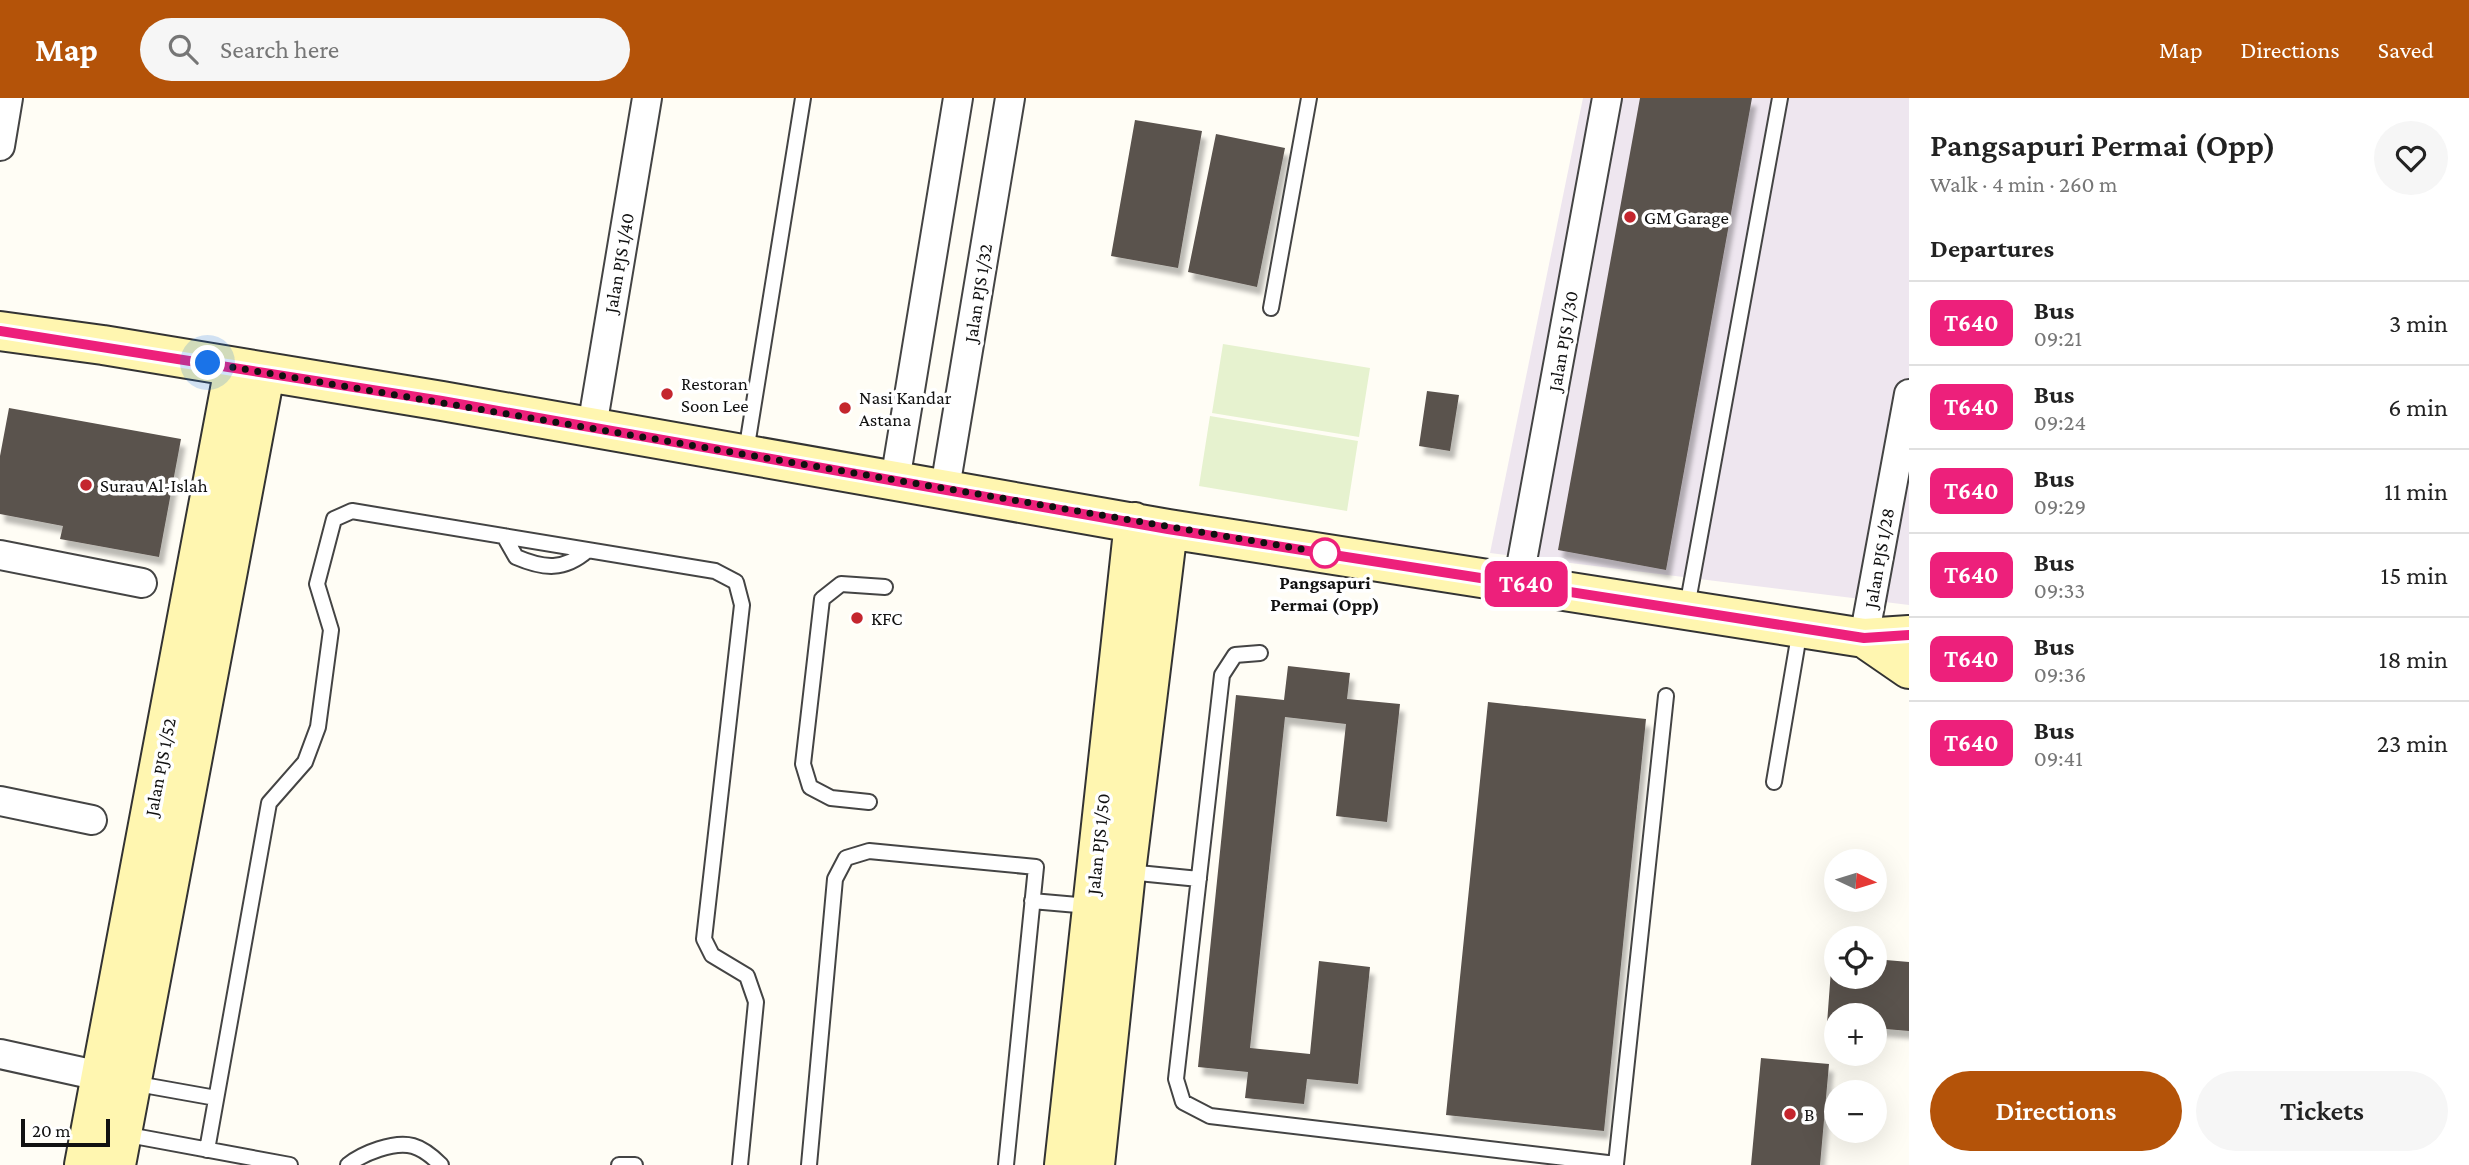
<!DOCTYPE html>
<html lang="en">
<head>
<meta charset="utf-8">
<style>
  body { margin:0; font-family:"Crimson Pro",serif; background:#f6f6f6; color:#222; height:100vh; display:flex; flex-direction:column; font-size:26px; white-space:nowrap }
  * { box-sizing:border-box; margin:0 }
  p { font-size:23px; color:#767676 }
  .icon { flex:none; width:38px; height:38px; fill:none; stroke:currentColor; stroke-width:2; stroke-linecap:round; stroke-linejoin:round }
  .map { position:relative; flex:1; overflow:hidden }
  .panel { display:flex; flex-direction:column; background:#fff; width:560px }
  .panel>* { flex:none }
  .badge { padding:0 14px; border-radius:10px; font-size:24px; line-height:46px }
  .needle { width:46px; rotate:94deg }
  .buttons { position:absolute; left:1824px; top:751px; display:grid; gap:14px }
  .buttons a { display:grid; place-items:center; width:63px; height:63px; border-radius:50%; background:#fff; box-shadow:0 7px 28px #0002; font-size:35px }
  .scale { position:absolute; left:21px; bottom:18px; width:89px; box-sizing:border-box; padding-left:7px; border:4px solid #111; border-top:0; font-size:19px; line-height:24px; white-space:nowrap; color:#111; -webkit-text-stroke:5px #fff; paint-order:stroke }
  .you { position:absolute; width:35px; height:35px; margin:-18px; border:5px solid #fff; border-radius:50%; background:#1a73e8; box-shadow:0 0 0 10px #1a73e833 }
  .map>.badge { position:absolute; translate:-50% -50%; box-shadow:0 0 0 4px #fff }
  h2 { padding:0 21px; font-size:26px; line-height:63px }
  .round { display:grid; place-items:center; flex:none; width:74px; height:74px; border-radius:37px; background:#f6f6f6 }
  .overview { display:flex; align-items:center; justify-content:space-between; height:119px; padding:0 21px }
  h1 { font-size:33px; font-weight:600; line-height:52px }
  .primary-button { display:flex; gap:14px; margin-top:auto; padding:14px 21px }
  .primary-button a { flex:1; height:80px; border-radius:42px; background:#b45309; color:#fff; font-size:28px; font-weight:600; line-height:80px; text-align:center }
  .primary-button a+a { background:#f6f6f6; color:#222 }
  ul { padding:0; list-style:none }
  li { display:flex; align-items:center; gap:21px; height:84px; padding:0 21px; border-top:2px solid #e0e0e0 }
  li div { flex:1 }
  li b { display:block; font-size:26px }
  li em { font-style:normal }
  li .badge { min-width:77px; font-weight:700; text-align:center }
  header { display:flex; align-items:center; gap:42px; box-sizing:border-box; height:98px; padding:0 35px; background:#b45309; color:#fff }
  header strong { font-size:33px }
  nav { display:flex; gap:38px; margin-inline-start:auto; font-size:24px }
  .search { width:490px; height:63px; background:#f6f6f6; display:flex; align-items:center; gap:18px; box-sizing:border-box; padding:0 24px; border-radius:38px; color:#767676; font-size:26px }
  main { display:flex; flex:1; min-height:0 }
  .map>svg:first-child { display:block }
</style>
</head>
<body>
<header>
<strong>Map</strong>
<div class="search"><svg class="icon" aria-label="search" viewBox="0 0 24 24"><circle cx="10" cy="10" r="6"/><path d="M15 15l6 6"/></svg>Search here</div>
<nav><a>Map</a><a>Directions</a><a>Saved</a></nav>
</header>
<main>
<div class="map">
<svg width="1909" height="1067" viewBox="0 0 1909 1067">
  <defs>
    <filter id="shadow"><feDropShadow dx="4.5" dy="8" stdDeviation="2" flood-color="#0004"/></filter>
  </defs>
  <rect width="100%" height="100%" fill="#fffdf5"/>
  <!-- industrial -->
  <path fill="#eee6ef" d="M 1583,0 L 1909,0 L 1909,507 L 1490,455 Z"/>
  <!-- pitch -->
  <path fill="#e6f2cf" d="M 1223,246 L 1370,270 L 1359,339 L 1212,315 Z
    M 1210,318 L 1358,343 L 1347,413 L 1199,388 Z"/>
  <!-- building -->
  <path fill="#5a524d" filter="url(#shadow)" d="M 1640,0 L 1752,0 L 1666,472 L 1558,452 Z
    M 1135,22 L 1202,33 L 1178,170 L 1111,158 Z
    M 1216,36 L 1285,50 L 1257,189 L 1188,174 Z
    M 1427,293 L 1459,297 L 1450,353 L 1419,348 Z
    M 9,310 L 181,341 L 159,459 L 60,441 L 63,428 L 0,416 L 0,358 Z
    M 1288,568 L 1350,575 L 1347,601 L 1400,606 L 1387,724 L 1336,718 L 1346,626 L 1285,619 L 1250,950 L 1310,956 L 1319,863 L 1370,869 L 1358,986 L 1307,981 L 1304,1006 L 1245,1000 L 1248,974 L 1198,969 L 1236,597 L 1284,602 Z
    M 1488,604 L 1646,621 L 1604,1033 L 1446,1017 Z
    M 1832,858 L 1836,858 L 1836,878 L 1874,878 L 1874,861 L 1909,864 L 1909,933 L 1874,930 L 1874,917 L 1836,917 L 1836,927 L 1827,926 Z
    M 1761,960 L 1829,966 L 1820,1067 L 1751,1067 Z"/>
  <g fill="none" stroke-linecap="round" stroke-linejoin="round">
    <!-- lane casing -->
    <g stroke="#444" stroke-width="18">
      <path id="lane" d="M 1271,210 L 1309,0
        M 746,354 L 803,0
        M 504,438 L 516,459 C 544,471 564,473 588,452
        M 1687,509 L 1780,0
        M 1260,555 L 1235,557 L 1222,577 L 1176,981 L 1183,1004 L 1210,1018 L 1616,1066 L 1666,598
        M 1774,684 L 1800,531
        M 869,704 L 831,700 L 810,689 L 803,666 L 822,501 L 841,486 L 885,489
        M 1128,774 L 1199,781
        M 1032,803 L 1089,808
        M 132,985 L 216,1000
        M 123,1036 L 290,1067
        M 207,1052 L 269,705 L 305,664 L 318,629 L 331,532 L 317,486 L 334,421 L 352,413 L 715,473 L 736,484 L 742,507 L 704,841 L 712,857 L 747,878 L 756,904 L 740,1067
        M 348,1067 C 363,1055 394,1043 413,1048 C 424,1051 433,1059 441,1067
        M 619,1067 L 635,1067
        M 809,1067 L 835,781 L 846,760 L 869,753 L 1036,769 L 1006,1067"/>
    </g>
    <!-- street casing -->
    <g stroke="#444" stroke-width="32">
      <path id="street" d="M 0,48 L 8,0
        M 592,329 L 647,0
        M 895,383 L 958,0
        M 945,390 L 1010,0
        M 0,457 L 142,485
        M 1518,485 L 1607,0
        M 1864,540 L 1909,296
        M 0,703 L 92,722
        M 0,956 L 100,978"/>
    </g>
    <!-- secondary casing -->
    <g stroke="#333" stroke-width="42">
      <path id="secondary" d="M 0,233 L 103,247 L 442,303 L 1168,431 L 1864,540 L 1909,537
        M 1864,540 L 1909,571
        M 84,1067 L 234,270
        M 116,1067 L 265,276
        M 1064,1067 L 1134,424
        M 1095,1067 L 1126,774 L 1168,431"/>
    </g>
    <!-- lane -->
    <use href="#lane" stroke="#fff" stroke-width="14"/>
    <!-- street -->
    <use href="#street" stroke="#fff" stroke-width="28"/>
    <!-- secondary -->
    <use href="#secondary" stroke="#fff6b0" stroke-width="38"/>
  </g>
  <g fill="none" stroke-linecap="round" stroke-linejoin="round">
    <!-- line casing -->
    <g stroke="#fff" stroke-width="16">
      <path id="line" d="M 0,233 L 442,303 L 1168,431 L 1864,540 L 1909,537"/>
    </g>
    <!-- line -->
    <use href="#line" stroke="#ed207b" stroke-width="10"/>
    <!-- walk -->
    <path stroke="#111" stroke-width="7" stroke-dasharray="0 12.6" d="M 208,265 L 1330,456 L 1325,455"/>
  </g>
  <!-- markers -->
  <g fill="#c4262e" stroke="#fff" stroke-width="2.5">
    <circle cx="1630" cy="119" r="7"/>
    <circle cx="667" cy="296" r="7"/>
    <circle cx="845" cy="310" r="7"/>
    <circle cx="86" cy="387" r="7"/>
    <circle cx="857" cy="520" r="7"/>
    <circle cx="1790" cy="1016" r="7"/>
  </g>
  <circle fill="#fff" stroke="#ed207b" stroke-width="3.5" cx="1325" cy="455" r="14"/>
  <g text-anchor="middle" dominant-baseline="central" stroke-width="7" stroke-linejoin="round" paint-order="stroke">
    <!-- poi labels -->
    <g font-size="19" fill="#111" stroke="#fff" text-anchor="start">
      <text x="1644" y="119">GM Garage</text>
      <text x="681" y="285">Restoran<tspan x="681" dy="22">Soon Lee</tspan></text>
      <text x="859" y="299">Nasi Kandar<tspan x="859" dy="22">Astana</tspan></text>
      <text x="100" y="387">Surau Al-Islah</text>
      <text x="871" y="520">KFC</text>
      <text x="1804" y="1016">B</text>
    </g>
    <!-- street labels -->
    <g font-size="19" fill="#111" stroke="#fff">
      <text transform="translate(619 165) rotate(-80)">Jalan PJS 1/40</text>
      <text transform="translate(978 195) rotate(-81)">Jalan PJS 1/32</text>
      <text transform="translate(1563 243) rotate(-80)">Jalan PJS 1/30</text>
      <text transform="translate(1879 460) rotate(-80)">Jalan PJS 1/28</text>
      <text transform="translate(160 669) rotate(-79)">Jalan PJS 1/52</text>
      <text transform="translate(1098 746) rotate(-84)">Jalan PJS 1/50</text>
    </g>
    <!-- stop labels -->
    <g font-size="19" font-weight="bold" fill="#111" stroke="#fff">
      <text x="1325" y="484">Pangsapuri<tspan x="1325" dy="22">Permai (Opp)</tspan></text>
    </g>
  </g>
</svg>
<div class="buttons">
<a><svg class="needle" viewBox="-14 -14 28 28"><path d="M0-13l5 13h-10z" fill="#e53935"/><path d="M0 13l5-13h-10z" fill="#767676"/></svg></a>
<a><svg class="icon" aria-label="locate" viewBox="0 0 24 24"><circle cx="12" cy="12" r="6"/><path d="M12 2v4M12 18v4M2 12h4M18 12h4"/></svg></a>
<a>+</a>
<a>−</a>
</div>
<div class="scale">20 m</div>
<div class="you" style="left:208px;top:265px"></div>
<b class="badge" style="left:1526px;top:486px;background:#ed207b;color:#fff">T640</b>
</div>
<section class="panel">
<div class="overview"><div><h1>Pangsapuri Permai (Opp)</h1><p>Walk · 4 min · 260 m</p></div><a class="round"><svg class="icon" aria-label="heart" viewBox="0 0 24 24"><path d="M12 20l-8-8c-3-5 5-10 8-4 3-6 11-1 8 4z"/></svg></a></div>
<h2>Departures</h2>
<ul>
<li><span class="badge" style="background:#ed207b;color:#fff">T640</span><div><b>Bus</b><p>09:21</p></div><em>3 min</em></li>
<li><span class="badge" style="background:#ed207b;color:#fff">T640</span><div><b>Bus</b><p>09:24</p></div><em>6 min</em></li>
<li><span class="badge" style="background:#ed207b;color:#fff">T640</span><div><b>Bus</b><p>09:29</p></div><em>11 min</em></li>
<li><span class="badge" style="background:#ed207b;color:#fff">T640</span><div><b>Bus</b><p>09:33</p></div><em>15 min</em></li>
<li><span class="badge" style="background:#ed207b;color:#fff">T640</span><div><b>Bus</b><p>09:36</p></div><em>18 min</em></li>
<li><span class="badge" style="background:#ed207b;color:#fff">T640</span><div><b>Bus</b><p>09:41</p></div><em>23 min</em></li>
</ul>
<div class="primary-button"><a>Directions</a><a>Tickets</a></div>
</section>
</main>
</body>
</html>
